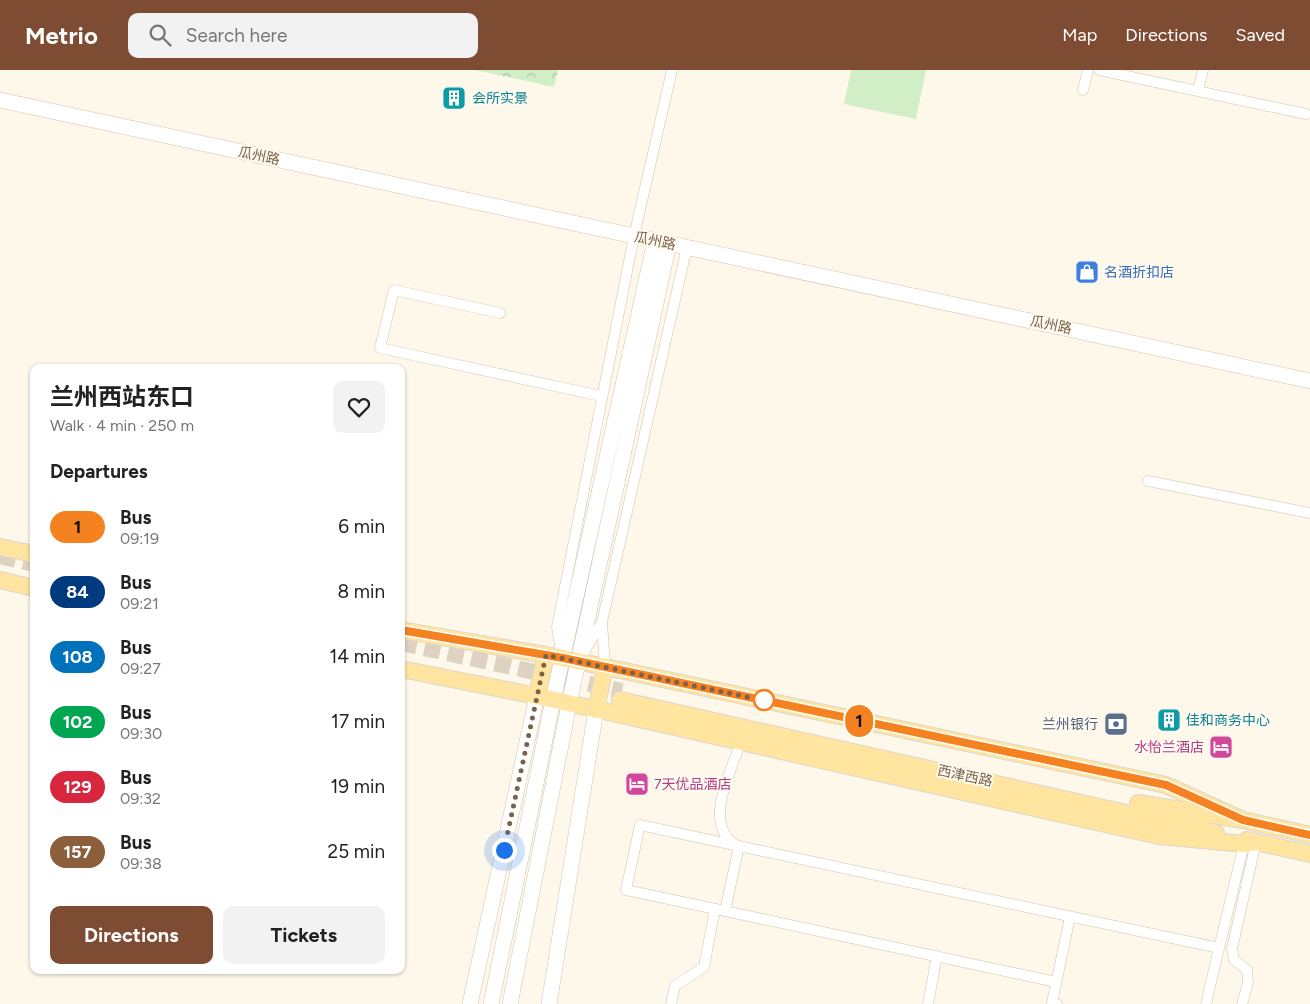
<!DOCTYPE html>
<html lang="en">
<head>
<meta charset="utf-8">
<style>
  body { margin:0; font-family:Figtree,"Noto Sans SC",sans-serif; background:#f2f2f2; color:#222; height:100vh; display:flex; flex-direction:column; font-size:19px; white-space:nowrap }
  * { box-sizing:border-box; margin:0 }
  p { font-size:16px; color:#767676 }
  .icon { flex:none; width:28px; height:28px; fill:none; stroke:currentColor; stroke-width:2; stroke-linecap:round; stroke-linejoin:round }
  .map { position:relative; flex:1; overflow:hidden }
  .panel { position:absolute; left:30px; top:294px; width:375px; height:610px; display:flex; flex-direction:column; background:#fff; border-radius:10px; box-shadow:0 1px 4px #0004 }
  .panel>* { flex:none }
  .badge { padding:0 10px; border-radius:16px; font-size:18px; line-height:32px }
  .you { position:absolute; width:25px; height:25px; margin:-12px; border:4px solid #fff; border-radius:50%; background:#1a73e8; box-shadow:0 0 0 8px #1a73e833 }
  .map>.badge { position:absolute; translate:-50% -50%; box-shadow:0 0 0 2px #fff }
  h2 { padding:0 20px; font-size:19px; line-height:45px }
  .round { display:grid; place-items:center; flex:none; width:52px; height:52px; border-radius:10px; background:#f2f2f2 }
  .overview { display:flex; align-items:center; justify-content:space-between; height:85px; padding:0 20px }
  h1 { font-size:24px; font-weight:700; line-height:38px }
  .button { display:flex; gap:10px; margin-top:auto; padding:10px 20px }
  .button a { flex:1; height:58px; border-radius:10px; background:#7e4b33; color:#fff; font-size:20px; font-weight:700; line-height:58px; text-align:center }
  .button a+a { background:#f2f2f2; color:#222 }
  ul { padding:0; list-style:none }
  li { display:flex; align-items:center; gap:15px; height:65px; padding:0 20px }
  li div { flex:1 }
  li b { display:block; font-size:19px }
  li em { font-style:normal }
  li .badge { min-width:55px; font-weight:700; text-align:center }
  header { display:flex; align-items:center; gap:30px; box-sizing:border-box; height:70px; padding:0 25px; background:#7e4b33; color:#fff }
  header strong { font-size:24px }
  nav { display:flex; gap:28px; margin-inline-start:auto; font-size:18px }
  .search { width:350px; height:45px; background:#f2f2f2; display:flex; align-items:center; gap:12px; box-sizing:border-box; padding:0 18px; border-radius:10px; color:#767676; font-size:19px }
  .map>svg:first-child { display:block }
</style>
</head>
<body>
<header>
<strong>Metrio</strong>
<div class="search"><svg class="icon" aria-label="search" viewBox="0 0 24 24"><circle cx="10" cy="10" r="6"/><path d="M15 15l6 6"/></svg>Search here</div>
<nav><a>Map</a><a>Directions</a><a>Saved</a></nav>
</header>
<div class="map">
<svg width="1310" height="934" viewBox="0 0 1310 934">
  <defs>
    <pattern id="park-crowns" width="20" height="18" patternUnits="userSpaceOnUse" patternTransform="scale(1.25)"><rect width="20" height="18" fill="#d2eec6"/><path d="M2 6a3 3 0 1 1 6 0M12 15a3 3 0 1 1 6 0" fill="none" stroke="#afc4a3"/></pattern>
  </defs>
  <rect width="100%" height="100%" fill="#fef8ea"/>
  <!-- grass -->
  <path fill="#d2eec6" d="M 851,0 L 926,0 L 916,49 L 844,34 Z"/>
  <!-- park -->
  <path fill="url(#park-crowns)" d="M 475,0 L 558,0 L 554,17 Z"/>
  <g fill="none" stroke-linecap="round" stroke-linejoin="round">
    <!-- primary-tunnel -->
    <path stroke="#ded2c2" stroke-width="16" stroke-dasharray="16 8" stroke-linecap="butt" d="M 0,486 L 34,494
      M 401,573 L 622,621"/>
    <!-- street casing -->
    <g stroke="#d2c1ad" stroke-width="11">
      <path id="street" d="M 1099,0 L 1306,44
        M 1083,20 L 1088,0
        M 1198,21 L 1203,0
        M 500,243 L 394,220 L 380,278 L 601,326
        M 1148,411 L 1310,443
        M 602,552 L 605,597
        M 561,582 L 557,557 L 634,166 L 672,0
        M 584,582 L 602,552 L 687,177
        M 736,775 C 702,755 731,701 741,672
        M 739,776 L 725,841 L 1056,912
        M 725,841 L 626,820 L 640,755 L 1219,878 L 1206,934
        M 1219,878 L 1244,774
        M 671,934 L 675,916 L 704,897 L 715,839
        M 928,934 L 937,886
        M 1057,934 L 1052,933 L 1070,847
        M 1242,934 L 1248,913 L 1247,900 L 1234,890 L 1232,879 L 1256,772"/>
    </g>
    <!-- secondary casing -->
    <g stroke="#d6c2ab" stroke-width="16">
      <path id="secondary" d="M 0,30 L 1310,311
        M 470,934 L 537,626
        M 491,934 L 553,630 L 655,171
        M 510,934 L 569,634 L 669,173
        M 549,934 L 596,640"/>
    </g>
    <!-- primary casing -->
    <g stroke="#ddd6d0" stroke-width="18">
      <path id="primary" d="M 0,477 L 34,484
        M 0,510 L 34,518
        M 401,560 L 563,588 L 1166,715 L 1243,750
        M 401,599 L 537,626 L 1159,766 L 1244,774 L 1256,772
        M 537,626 L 546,585
        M 620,630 L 1216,763
        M 596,640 L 605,597
        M 1138,733 L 1243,750 L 1310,765
        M 1247,770 L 1310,784"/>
    </g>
    <!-- street -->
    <use href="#street" stroke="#fff" stroke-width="10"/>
    <!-- secondary -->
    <use href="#secondary" stroke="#fff" stroke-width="15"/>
    <!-- primary -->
    <use href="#primary" stroke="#ffe59f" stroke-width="16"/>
  </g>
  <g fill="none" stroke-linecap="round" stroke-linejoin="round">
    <!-- line casing -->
    <g stroke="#fff" stroke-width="11">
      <path id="line" d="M 401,560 L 563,588 L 1166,715 L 1243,750 L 1310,765"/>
    </g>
    <!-- line -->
    <use href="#line" stroke="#f58220" stroke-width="8"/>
    <!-- walk -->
    <path stroke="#7c614a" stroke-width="5" stroke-dasharray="0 9" d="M 504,780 L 546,585 L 767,631 L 764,630"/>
  </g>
  <!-- icons -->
  <defs>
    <g id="building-square" transform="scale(1.25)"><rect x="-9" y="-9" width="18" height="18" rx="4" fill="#0f9aa8" stroke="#fffbf1"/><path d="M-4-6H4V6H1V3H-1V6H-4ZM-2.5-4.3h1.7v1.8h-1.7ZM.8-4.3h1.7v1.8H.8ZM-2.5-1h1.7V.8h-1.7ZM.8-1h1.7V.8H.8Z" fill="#fff"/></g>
    <g id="shop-square" transform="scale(1.25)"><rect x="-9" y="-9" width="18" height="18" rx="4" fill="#3f7fe0" stroke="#fffbf1"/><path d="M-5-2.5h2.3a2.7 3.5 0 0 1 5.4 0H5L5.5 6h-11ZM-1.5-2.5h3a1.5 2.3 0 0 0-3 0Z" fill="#fff"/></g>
    <g id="bank-square" transform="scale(1.25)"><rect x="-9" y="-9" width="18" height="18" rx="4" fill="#5c6f8a" stroke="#fffbf1"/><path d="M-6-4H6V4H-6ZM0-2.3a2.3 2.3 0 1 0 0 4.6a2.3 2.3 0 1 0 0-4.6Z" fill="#fff"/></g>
    <g id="hotel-square" transform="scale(1.25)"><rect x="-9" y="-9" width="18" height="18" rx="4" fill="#d1479c" stroke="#fffbf1"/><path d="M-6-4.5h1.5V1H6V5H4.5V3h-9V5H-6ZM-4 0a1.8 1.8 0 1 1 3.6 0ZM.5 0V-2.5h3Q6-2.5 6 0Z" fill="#fff"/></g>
  </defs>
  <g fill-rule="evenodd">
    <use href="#building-square" x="454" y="28"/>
    <use href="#shop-square" x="1087" y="202"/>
    <use href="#building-square" x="1169" y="650"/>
    <use href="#bank-square" x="1116" y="654"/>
    <use href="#hotel-square" x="1221" y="677"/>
    <use href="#hotel-square" x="637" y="714"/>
  </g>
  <!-- markers -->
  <circle fill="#fff" stroke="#f58220" stroke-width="2.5" cx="764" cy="630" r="10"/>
  <g text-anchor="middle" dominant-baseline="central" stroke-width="4" stroke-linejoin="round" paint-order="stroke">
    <!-- culture labels -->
    <g font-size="14" fill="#0d838f" stroke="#fffbf1" text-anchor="start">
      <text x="472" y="28">会所实景</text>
      <text x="1186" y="650">佳和商务中心</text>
    </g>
    <!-- street labels -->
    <g font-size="14" fill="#7c614a" stroke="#fffbf1">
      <text transform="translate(259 86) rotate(12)">瓜州路</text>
      <text transform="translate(655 171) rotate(12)">瓜州路</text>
      <text transform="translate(1051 255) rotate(12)">瓜州路</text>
      <text transform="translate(965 706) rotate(12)">西津西路</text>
    </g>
    <!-- shop labels -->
    <g font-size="14" fill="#366cbe" stroke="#fffbf1" text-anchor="start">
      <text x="1104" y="202">名酒折扣店</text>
    </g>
    <!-- service labels -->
    <g font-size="14" fill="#4e5e75" stroke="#fffbf1" text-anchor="end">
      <text x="1098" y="654">兰州银行</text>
    </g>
    <!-- hotel labels -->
    <g font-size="14" fill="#b23c85" stroke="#fffbf1" text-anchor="end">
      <text x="1204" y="677">水怡兰酒店</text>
      <text x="654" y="714" text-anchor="start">7天优品酒店</text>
    </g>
  </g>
</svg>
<div class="you" style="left:504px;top:780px"></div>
<b class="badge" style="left:859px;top:651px;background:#f58220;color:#111">1</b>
<section class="panel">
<div class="overview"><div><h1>兰州西站东口</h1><p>Walk · 4 min · 250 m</p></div><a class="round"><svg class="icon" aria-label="heart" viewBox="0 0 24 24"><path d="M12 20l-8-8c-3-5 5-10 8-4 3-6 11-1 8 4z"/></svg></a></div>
<h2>Departures</h2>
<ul>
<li><span class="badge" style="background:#f58220;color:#111">1</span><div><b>Bus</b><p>09:19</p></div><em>6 min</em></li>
<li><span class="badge" style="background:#003b80;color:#fff">84</span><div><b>Bus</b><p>09:21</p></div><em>8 min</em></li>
<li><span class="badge" style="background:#0072bc;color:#fff">108</span><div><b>Bus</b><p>09:27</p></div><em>14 min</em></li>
<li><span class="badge" style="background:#00a651;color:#fff">102</span><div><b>Bus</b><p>09:30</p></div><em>17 min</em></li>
<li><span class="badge" style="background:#d7263d;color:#fff">129</span><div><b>Bus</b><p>09:32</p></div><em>19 min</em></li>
<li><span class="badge" style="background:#8b5e3c;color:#fff">157</span><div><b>Bus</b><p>09:38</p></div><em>25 min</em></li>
</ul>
<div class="button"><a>Directions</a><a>Tickets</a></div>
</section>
</div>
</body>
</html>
